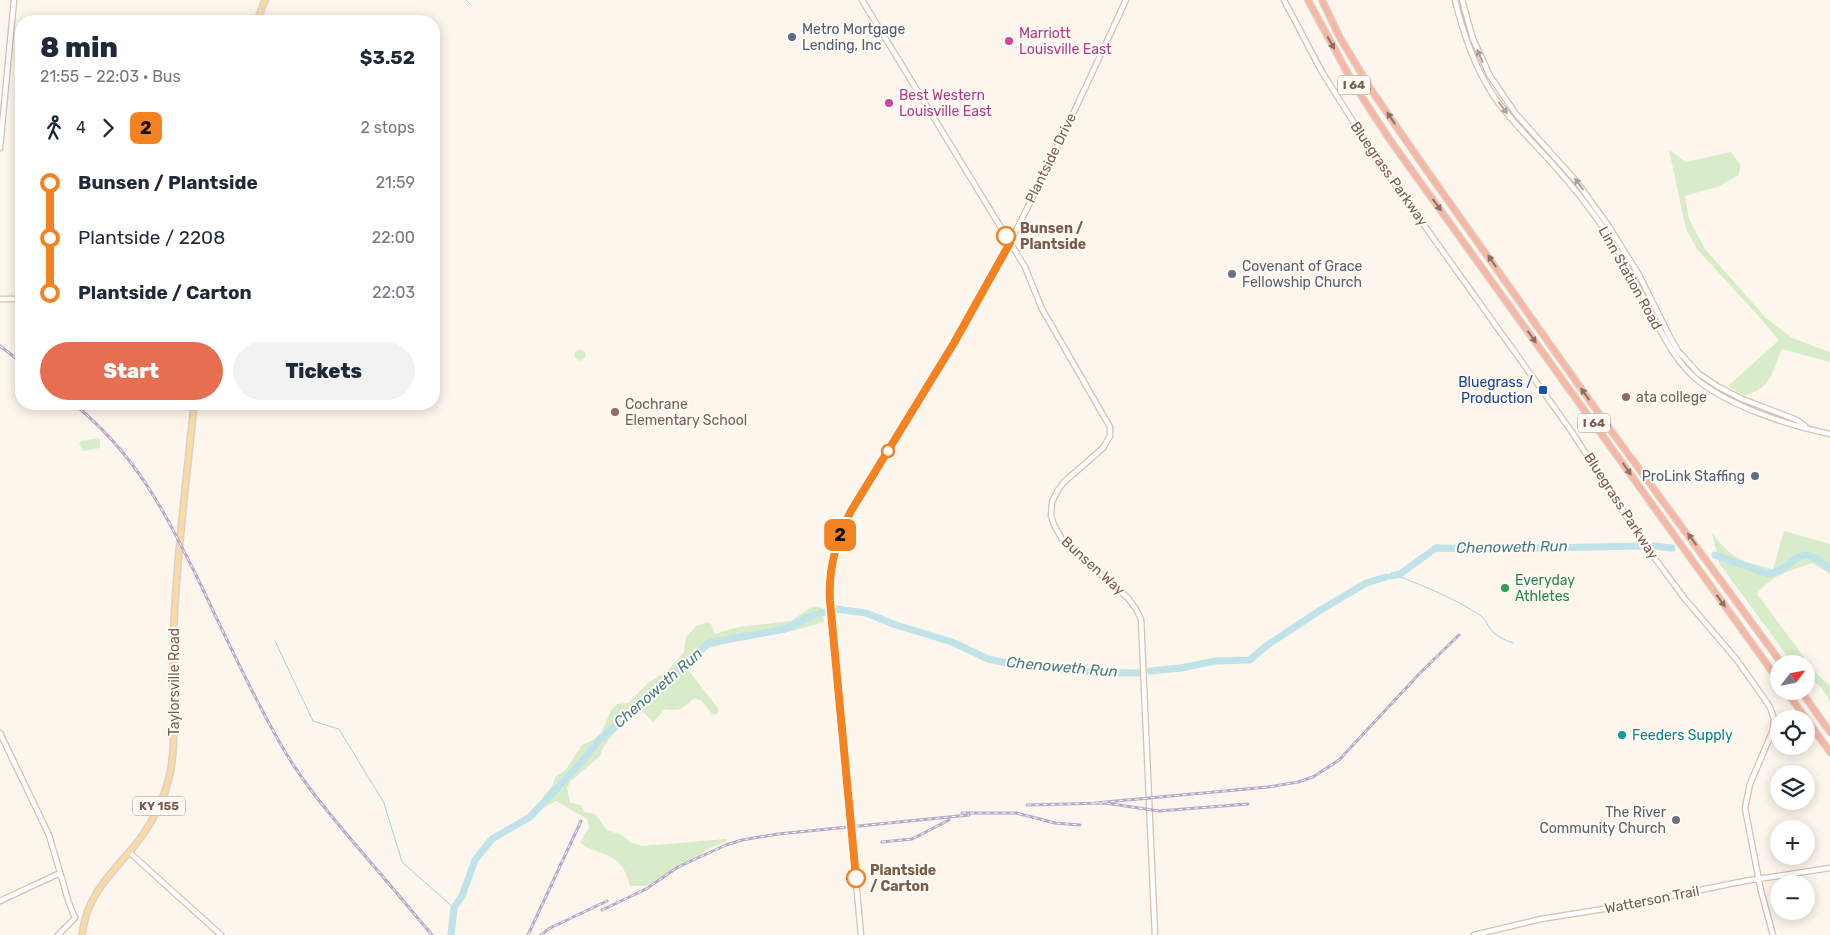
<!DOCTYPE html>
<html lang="en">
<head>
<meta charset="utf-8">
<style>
  body { margin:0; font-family:Rubik,sans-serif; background:#f2f2f3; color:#1f2937; height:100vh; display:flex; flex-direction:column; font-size:19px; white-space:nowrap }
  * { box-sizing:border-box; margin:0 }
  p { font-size:16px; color:#747a83 }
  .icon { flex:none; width:28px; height:28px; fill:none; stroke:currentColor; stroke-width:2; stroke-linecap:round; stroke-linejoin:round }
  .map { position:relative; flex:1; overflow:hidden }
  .drawer { position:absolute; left:15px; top:15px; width:425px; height:395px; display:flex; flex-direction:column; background:#fff; border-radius:20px; box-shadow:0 2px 12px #0003 }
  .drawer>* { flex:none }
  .badge { padding:0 10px; border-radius:8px; font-size:18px; line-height:32px }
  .needle { width:32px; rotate:58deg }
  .buttons { position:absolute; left:1770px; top:655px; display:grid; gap:10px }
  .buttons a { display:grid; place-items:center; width:45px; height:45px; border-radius:50%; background:#fff; box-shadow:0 2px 12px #0003; font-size:25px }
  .map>.badge { position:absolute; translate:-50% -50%; box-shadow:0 0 0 2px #fff }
  .legs { display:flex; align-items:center; gap:8px; height:55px; padding:0 25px; font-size:16px }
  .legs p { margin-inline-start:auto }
  .headline { display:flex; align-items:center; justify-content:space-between; height:85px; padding:0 25px }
  h1 { font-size:28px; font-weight:800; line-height:38px }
  .button { display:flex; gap:10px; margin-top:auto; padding:10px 25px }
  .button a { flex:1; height:58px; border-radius:30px; background:#e76f51; color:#fff; font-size:20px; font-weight:800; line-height:58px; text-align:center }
  .button a+a { background:#f2f2f3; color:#1f2937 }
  ul { padding:0 25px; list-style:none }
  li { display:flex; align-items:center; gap:18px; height:55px; font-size:19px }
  li i { display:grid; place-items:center; width:8px; height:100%; margin:0 6px; background:currentColor }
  li i::after { content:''; width:12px; height:12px; margin:-6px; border:4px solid; border-radius:50%; background:#fff }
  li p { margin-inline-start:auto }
  li:first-child i { background:linear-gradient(#0000 50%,currentColor 0) }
  li:last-child i { background:linear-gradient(currentColor 50%,#0000 0) }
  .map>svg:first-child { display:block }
</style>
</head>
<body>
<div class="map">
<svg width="1830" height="935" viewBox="0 0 1830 935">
  <rect width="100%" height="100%" fill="#fdf6ec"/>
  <!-- green -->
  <path fill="#d8ecc9" d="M 1669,150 L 1686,162 L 1731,152 L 1740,165 L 1739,175 L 1717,187 L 1685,196 L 1689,219 L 1705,249 L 1766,318 L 1792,338 L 1830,352 L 1830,362 L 1782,349 C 1771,373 1773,387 1744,396 L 1728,386 L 1779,340 L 1761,319 L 1697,249 L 1686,229 Z
    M574.5 355a5.5 5.5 0 1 1 11 0a5.5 5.5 0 1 1-11 0Z
    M 98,438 L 100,440 L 100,448 L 83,451 L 79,443 L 81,441 Z
    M 1784,531 L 1830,544 L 1830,574 L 1812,563 C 1791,570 1770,576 1757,594 L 1815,672 L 1830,686 L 1830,701 L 1820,686 L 1806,676 L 1806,664 L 1793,664 L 1719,563 L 1712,533 C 1732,559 1742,562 1773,569 Z
    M 815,606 L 822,608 L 824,622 L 796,630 L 731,642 L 709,648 L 696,657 L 689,666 L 689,671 L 717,707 L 719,711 L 717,714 L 713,715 L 702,701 L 695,698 C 681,707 684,712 665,709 L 653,722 L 643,712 C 629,715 603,742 600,756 L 570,782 L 567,788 L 570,803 L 581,805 L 584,812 L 595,814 L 607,830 L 622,835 L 630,842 L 642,846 L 726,839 L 727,841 L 708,849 L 690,863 L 645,886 L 630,886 C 624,863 616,858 594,850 C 589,848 584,847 580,842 L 589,828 L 587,819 L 556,801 L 545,807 L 543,797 L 552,786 L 556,776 L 565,771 L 582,745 L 593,740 L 602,732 L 611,710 L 617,704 L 628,703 L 648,683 L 668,670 L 684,652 L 686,637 L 696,626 L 708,622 L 711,624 L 715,634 L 738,627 L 791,621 L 808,609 Z"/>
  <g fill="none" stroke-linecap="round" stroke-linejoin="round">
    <!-- stream -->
    <path stroke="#a5d3da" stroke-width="1" d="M 466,0 L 471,5
      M 1396,575 C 1425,587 1455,598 1481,616 C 1486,620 1488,627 1493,632 C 1498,637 1506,641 1513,643
      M 275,641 L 313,721 L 339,729 L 384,803 L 402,862 L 454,908"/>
    <!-- river -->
    <path stroke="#bfe3e8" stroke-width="7" d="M 1654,546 L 1672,548
      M 1715,555 L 1768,574 C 1798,569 1796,537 1830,569
      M 1392,576 L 1400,574 L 1436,548 L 1495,549 L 1640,546
      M 1150,671 L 1181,668 L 1215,661 L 1250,660 L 1266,646 L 1319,611 L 1366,583 L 1386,577
      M 451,935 L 454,908 L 462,896 L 475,860 L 492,839 L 530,817 L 587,756 L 599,740 L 648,699 L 677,671 L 709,643 L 785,629 L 811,616 L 836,609 L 866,613 L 896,625 L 952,642 L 988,659 L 1016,665 L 1089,672 L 1139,673"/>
    <!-- secondary casing -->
    <g stroke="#d6c0b0" stroke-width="7">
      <path id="secondary" d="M 862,0 L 1025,267 L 1042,309 L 1110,427 L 1110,436 L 1103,448 L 1064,482 L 1058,490 L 1052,502 L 1051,516 L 1054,525 L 1063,541 L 1128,598 L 1136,609 L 1141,619 L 1155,935
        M 1284,0 L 1322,72 L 1376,158 L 1572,432 L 1629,521 L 1653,556 L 1685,599 L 1737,660 L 1770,707 L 1774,719 L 1773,730 L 1750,784 L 1745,808 L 1761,891 L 1773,935
        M 1455,0 C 1463,33 1474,66 1493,95 C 1509,119 1530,139 1550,161 C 1569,182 1588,205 1604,229 C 1620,253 1634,279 1647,305 C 1661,331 1672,357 1694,377 C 1725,405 1790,426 1830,434
        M 1462,0 L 1473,39 L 1490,76 L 1516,114 L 1577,182 L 1608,225 L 1639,275 L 1671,339 L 1678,351 L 1699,374 L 1717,386 L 1742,399 L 1797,420 L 1805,426
        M 0,148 L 14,0
        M 0,299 L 21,299
        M 0,733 L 49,835 L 69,903 L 75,918
        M 129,852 L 221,935
        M 0,901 L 60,873
        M 58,935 L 75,918
        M 861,935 L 830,601 C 828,567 836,540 851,511 C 902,424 960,340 1006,250 C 1049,168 1087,84 1126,0
        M 1474,935 L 1541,919 L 1610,908 L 1745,881 L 1830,868"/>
    </g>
    <!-- primary casing -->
    <g stroke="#dad1cd" stroke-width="8">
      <path id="primary" d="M 257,21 L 265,0
        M 82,935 C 87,890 117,870 142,836 C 154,819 164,799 169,778 C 176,749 173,721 173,691 C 173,669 173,646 174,623 C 177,550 187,477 194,404"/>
    </g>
    <!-- highway casing -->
    <g stroke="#dad1cd" stroke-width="8">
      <path id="highway" d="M 1308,0 L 1353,83 L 1390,140 L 1779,681
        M 1322,0 L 1339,36 L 1372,91 L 1418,158 L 1607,425 L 1782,664
        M 1786,691 L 1830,752
        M 1801,691 L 1830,732"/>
    </g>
    <!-- secondary -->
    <use href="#secondary" stroke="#fff" stroke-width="4.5"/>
    <!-- primary -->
    <use href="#primary" stroke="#fbd9a5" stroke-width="5"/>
    <!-- highway -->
    <use href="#highway" stroke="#f7b7a3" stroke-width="5.5"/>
    <!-- rail casing -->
    <g stroke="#b9a8c9" stroke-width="3">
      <path id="rail" d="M 0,346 L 21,362
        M 74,404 C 136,455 162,507 197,577 C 224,633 249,689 280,743 C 300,779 327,811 354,843 C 380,873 406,904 432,935
        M 1095,803 L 1268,787 L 1298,782 L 1313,777 L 1339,760 L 1421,672 L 1459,635
        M 1027,805 L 1105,803 L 1159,811 L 1248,804
        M 962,813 L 1016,813 L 1055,823 L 1080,825
        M 882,842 L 912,839 L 949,820
        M 602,910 L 646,889 L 678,867 L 726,845 L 742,840 L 778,834 L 969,815
        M 528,935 L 581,821
        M 541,935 L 550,928 L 607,901"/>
    </g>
    <!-- rail -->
    <use href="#rail" stroke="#fffaf3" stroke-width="1" stroke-dasharray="4" stroke-linecap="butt"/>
  </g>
  <!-- one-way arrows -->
  <defs><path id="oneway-solid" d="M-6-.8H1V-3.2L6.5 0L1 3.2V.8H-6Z" transform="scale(1.25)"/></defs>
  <g fill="#936e5e">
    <use href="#oneway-solid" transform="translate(1331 43) rotate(61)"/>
    <use href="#oneway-solid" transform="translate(1391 118) rotate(-124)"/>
    <use href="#oneway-solid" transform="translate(1437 205) rotate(54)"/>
    <use href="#oneway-solid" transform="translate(1492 261) rotate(-124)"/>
    <use href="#oneway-solid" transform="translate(1532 337) rotate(55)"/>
    <use href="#oneway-solid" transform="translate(1585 394) rotate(-125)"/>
    <use href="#oneway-solid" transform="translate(1627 469) rotate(55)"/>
    <use href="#oneway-solid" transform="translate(1692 539) rotate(-126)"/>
    <use href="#oneway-solid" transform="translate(1721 601) rotate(54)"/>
  </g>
  <g fill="#af9d94">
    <use href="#oneway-solid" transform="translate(1480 56) rotate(-114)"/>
    <use href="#oneway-solid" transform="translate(1503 108) rotate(54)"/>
    <use href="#oneway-solid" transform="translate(1579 184) rotate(-127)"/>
  </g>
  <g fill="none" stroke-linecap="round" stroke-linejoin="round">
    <!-- line-1 casing -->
    <g stroke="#fff" stroke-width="11">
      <path id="line-1" d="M 856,878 L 830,601 C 828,568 836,540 851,511 L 954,343 L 1006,250 L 1010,243 L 1006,236"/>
    </g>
    <!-- line-1 -->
    <use href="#line-1" stroke="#f58220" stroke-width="8"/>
  </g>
  <!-- markers -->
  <g fill="#5c6f8a" stroke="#fffaf3" stroke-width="2">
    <circle cx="792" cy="37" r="5"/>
    <circle cx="1755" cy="476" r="5"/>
  </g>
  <g fill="#d1479c" stroke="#fffaf3" stroke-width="2">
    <circle cx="1009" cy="41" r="5"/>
    <circle cx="889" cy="103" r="5"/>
  </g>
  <g fill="#fff" stroke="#f58220" stroke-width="2.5">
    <circle cx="1006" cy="236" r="9"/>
    <circle cx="888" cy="451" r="6"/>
    <circle cx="856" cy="878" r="9"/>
  </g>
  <g fill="#6b7280" stroke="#fffaf3" stroke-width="2">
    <circle cx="1232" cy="274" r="5"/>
    <circle cx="1676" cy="820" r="5"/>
  </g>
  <rect fill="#1a4fb4" stroke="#fffaf3" stroke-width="2" x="1538" y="385" width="10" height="10" rx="2.5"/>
  <g fill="#8d6e63" stroke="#fffaf3" stroke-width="2">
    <circle cx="1626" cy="397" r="5"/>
    <circle cx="615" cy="412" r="5"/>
  </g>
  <circle fill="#2e9e5b" stroke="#fffaf3" stroke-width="2" cx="1505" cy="588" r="5"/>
  <circle fill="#0f9aa8" stroke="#fffaf3" stroke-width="2" cx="1622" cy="735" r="5"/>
  <g text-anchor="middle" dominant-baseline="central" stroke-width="4" stroke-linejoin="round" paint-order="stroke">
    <!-- shield labels -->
    <g fill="#fffaf3" stroke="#a28b7f" stroke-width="1">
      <rect x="1338" y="75.5" width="32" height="19" rx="4"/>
      <rect x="1578" y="413.5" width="32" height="19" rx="4"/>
      <rect x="133" y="796.5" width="52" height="19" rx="4"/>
    </g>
    <g font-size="12" font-weight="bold" fill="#7a5c4d">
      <text x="1354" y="85">I 64</text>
      <text x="1594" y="423">I 64</text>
      <text x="159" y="806">KY 155</text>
    </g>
    <!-- service labels -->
    <g font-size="14" fill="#4e5e75" stroke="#fffaf3" text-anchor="start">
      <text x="802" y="29">Metro Mortgage<tspan x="802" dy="16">Lending, Inc</tspan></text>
      <text x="1745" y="476" text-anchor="end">ProLink Staffing</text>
    </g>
    <!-- hotel labels -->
    <g font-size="14" fill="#b23c85" stroke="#fffaf3" text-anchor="start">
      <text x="1019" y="33">Marriott<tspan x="1019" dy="16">Louisville East</tspan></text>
      <text x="899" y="95">Best Western<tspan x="899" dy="16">Louisville East</tspan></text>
    </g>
    <!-- street labels -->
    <g font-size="14" fill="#7a5c4d" stroke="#fffaf3">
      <text transform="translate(1051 158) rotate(-64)">Plantside Drive</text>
      <text transform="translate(1389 174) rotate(55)">Bluegrass Parkway</text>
      <text transform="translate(1630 278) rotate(61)">Linn Station Road</text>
      <text transform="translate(1621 506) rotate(57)">Bluegrass Parkway</text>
      <text transform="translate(1093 566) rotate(42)">Bunsen Way</text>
      <text transform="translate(174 682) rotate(-90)">Taylorsville Road</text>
      <text transform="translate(1652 900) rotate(-11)">Watterson Trail</text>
    </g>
    <!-- stop labels -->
    <g font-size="14" font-weight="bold" fill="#7a5c4d" stroke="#fffaf3" text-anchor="start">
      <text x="1020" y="228">Bunsen /<tspan x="1020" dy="16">Plantside</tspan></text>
      <text x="870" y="870">Plantside<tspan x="870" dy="16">/ Carton</tspan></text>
    </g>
    <!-- worship labels -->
    <g font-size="14" fill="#5b616d" stroke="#fffaf3" text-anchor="start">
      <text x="1242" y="266">Covenant of Grace<tspan x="1242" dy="16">Fellowship Church</tspan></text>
      <text x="1666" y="812" text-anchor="end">The River<tspan x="1666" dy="16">Community Church</tspan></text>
    </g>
    <!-- transit labels -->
    <g font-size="14" fill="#164399" stroke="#fffaf3" text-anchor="end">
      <text x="1533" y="382">Bluegrass /<tspan x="1533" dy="16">Production</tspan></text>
    </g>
    <!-- education labels -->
    <g font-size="14" fill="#785e54" stroke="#fffaf3" text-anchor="start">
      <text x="1636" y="397">ata college</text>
      <text x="625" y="404">Cochrane<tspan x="625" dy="16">Elementary School</tspan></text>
    </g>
    <!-- leisure labels -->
    <g font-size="14" fill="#27864d" stroke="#fffaf3" text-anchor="start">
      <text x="1515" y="580">Everyday<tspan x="1515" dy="16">Athletes</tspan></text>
    </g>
    <!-- culture labels -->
    <g font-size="14" fill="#0d838f" stroke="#fffaf3" text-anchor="start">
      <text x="1632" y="735">Feeders Supply</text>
    </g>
    <!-- water labels -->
    <g font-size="15" font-style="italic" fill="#437c86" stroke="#fffaf3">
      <text transform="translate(1512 547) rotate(-1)">Chenoweth Run</text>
      <text transform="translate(1062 667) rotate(5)">Chenoweth Run</text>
      <text transform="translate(658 688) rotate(-41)">Chenoweth Run</text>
    </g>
  </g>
</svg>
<div class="buttons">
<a><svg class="needle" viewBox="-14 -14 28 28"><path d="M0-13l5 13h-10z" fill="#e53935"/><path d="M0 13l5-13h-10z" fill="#747a83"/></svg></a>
<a><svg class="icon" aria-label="locate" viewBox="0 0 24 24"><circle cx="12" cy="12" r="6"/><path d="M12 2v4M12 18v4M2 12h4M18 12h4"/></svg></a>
<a><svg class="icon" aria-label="layers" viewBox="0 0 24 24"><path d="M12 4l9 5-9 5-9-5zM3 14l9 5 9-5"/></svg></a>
<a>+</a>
<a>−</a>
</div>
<b class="badge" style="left:840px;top:535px;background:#f58220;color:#111">2</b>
<section class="drawer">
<div class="headline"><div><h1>8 min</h1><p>21:55 – 22:03 · Bus</p></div><b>$3.52</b></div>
<div class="legs"><svg class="icon" aria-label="walk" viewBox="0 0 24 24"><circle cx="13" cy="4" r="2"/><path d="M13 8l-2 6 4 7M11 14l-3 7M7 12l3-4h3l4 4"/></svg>4<svg class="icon" aria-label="forward" viewBox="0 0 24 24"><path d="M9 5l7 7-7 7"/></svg><b class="badge" style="background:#f58220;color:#111">2</b><p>2 stops</p></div>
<ul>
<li><i style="color:#f58220"></i><b>Bunsen / Plantside</b><p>21:59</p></li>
<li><i style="color:#f58220"></i><span>Plantside / 2208</span><p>22:00</p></li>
<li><i style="color:#f58220"></i><b>Plantside / Carton</b><p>22:03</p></li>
</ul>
<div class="button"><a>Start</a><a>Tickets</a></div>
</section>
</div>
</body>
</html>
